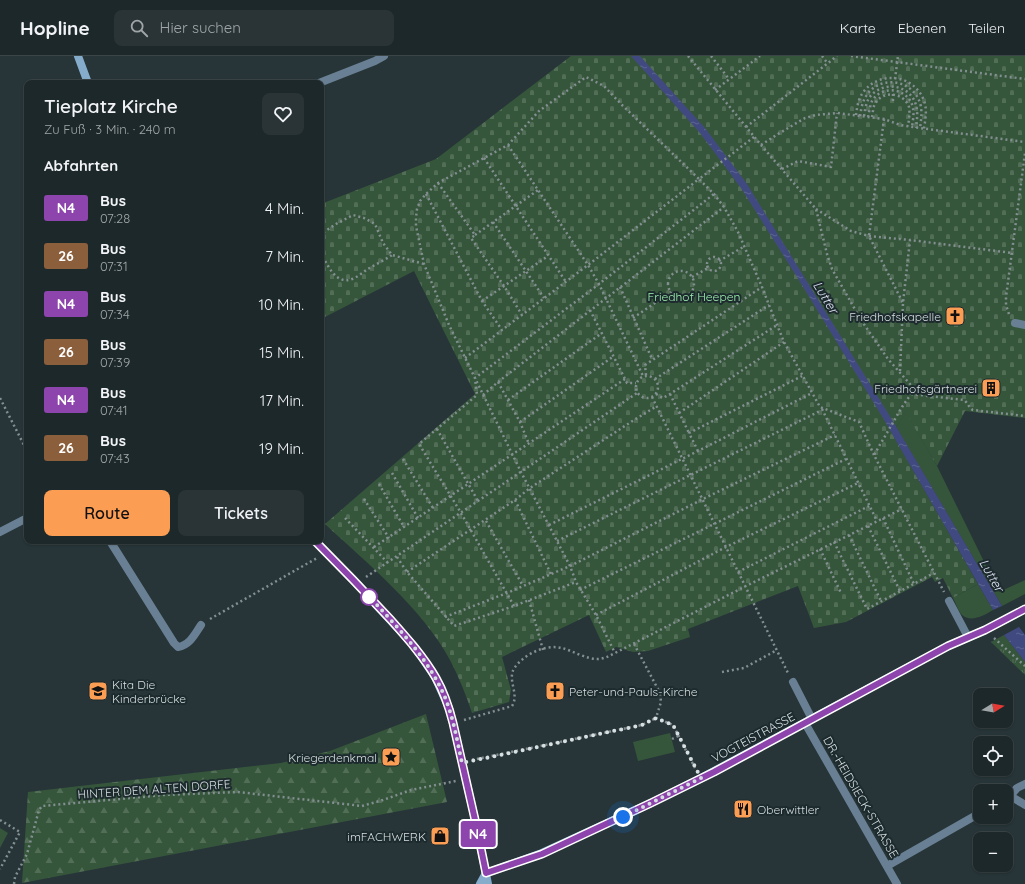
<!DOCTYPE html>
<html lang="de">
<head>
<meta charset="utf-8">
<style>
  body { margin:0; font-family:Quicksand,sans-serif; background:#2a3436; color:#f1f3f6; height:100vh; display:flex; flex-direction:column; font-size:15px; white-space:nowrap }
  * { box-sizing:border-box; margin:0 }
  p { font-size:13px; color:#a0a6a8 }
  .icon { flex:none; width:22px; height:22px; fill:none; stroke:currentColor; stroke-width:2; stroke-linecap:round; stroke-linejoin:round }
  .map { position:relative; flex:1; overflow:hidden }
  .panel { position:absolute; left:24px; top:24px; width:300px; height:464px; display:flex; flex-direction:column; background:#1d282a; border-radius:8px; box-shadow:0 1px 3px #0004,0 0 0 1px #3b4447 }
  .panel>* { flex:none }
  .badge { padding:0 8px; border-radius:3px; font-size:14px; line-height:26px }
  .needle { width:26px; rotate:79deg }
  .tools { position:absolute; left:973px; top:632px; display:grid; gap:8px }
  .tools a { display:grid; place-items:center; width:40px; height:40px; border-radius:8px; background:#1d282a; box-shadow:0 1px 3px #0004,0 0 0 1px #3b4447; font-size:20px }
  .you { position:absolute; width:20px; height:20px; margin:-10px; border:3px solid #fff; border-radius:50%; background:#1a73e8; box-shadow:0 0 0 6px #1a73e833 }
  .map>.badge { position:absolute; translate:-50% -50%; box-shadow:0 0 0 2px #fff }
  h2 { padding:0 20px; font-size:15px; line-height:36px }
  .round { display:grid; place-items:center; flex:none; width:42px; height:42px; border-radius:8px; background:#2a3436 }
  .overview { display:flex; align-items:center; justify-content:space-between; height:68px; padding:0 20px }
  h1 { font-size:19px; font-weight:600; line-height:30px }
  .cta { display:flex; gap:8px; margin-top:auto; padding:8px 20px }
  .cta a { flex:1; height:46px; border-radius:8px; background:#fc9d54; color:#111; font-size:16px; font-weight:600; line-height:46px; text-align:center }
  .cta a+a { background:#2a3436; color:#f1f3f6 }
  ul { padding:0; list-style:none }
  li { display:flex; align-items:center; gap:12px; height:48px; padding:0 20px }
  li div { flex:1 }
  li b { display:block; font-size:15px }
  li em { font-style:normal }
  li .badge { min-width:44px; font-weight:700; text-align:center }
  header { display:flex; align-items:center; gap:24px; box-sizing:border-box; height:56px; padding:0 20px; background:#1d282a; border-bottom:1px solid #3b4447 }
  header strong { font-size:19px }
  nav { display:flex; gap:22px; margin-inline-start:auto; font-size:14px }
  .search { width:280px; height:36px; background:#2a3436; display:flex; align-items:center; gap:10px; box-sizing:border-box; padding:0 14px; border-radius:8px; color:#a0a6a8; font-size:15px }
  .map>svg:first-child { display:block }
</style>
</head>
<body>
<header>
<strong>Hopline</strong>
<div class="search"><svg class="icon" aria-label="search" viewBox="0 0 24 24"><circle cx="10" cy="10" r="6"/><path d="M15 15l6 6"/></svg>Hier suchen</div>
<nav><a>Karte</a><a>Ebenen</a><a>Teilen</a></nav>
</header>
<div class="map">
<svg width="1025" height="828" viewBox="0 0 1025 828">
  <defs>
    <pattern id="forest-firs" width="22" height="20" patternUnits="userSpaceOnUse"><rect width="22" height="20" fill="#35563b"/><path d="M5 1l3.5 6h-7zM16 11l3.5 6h-7z" fill="#526e57"/></pattern>
    <pattern id="cemetery-stones" width="16" height="16" patternUnits="userSpaceOnUse"><rect width="16" height="16" fill="#35563b"/><path d="M2 7V4a2 2 0 0 1 4 0v3zM10 15v-3a2 2 0 0 1 4 0v3z" fill="#526e57"/></pattern>
    <pattern id="park-tufts" width="24" height="20" patternUnits="userSpaceOnUse"><rect width="24" height="20" fill="#35563b"/><path d="M3 7l-1-3M5 7V3M7 7l1-3M15 17l-1-3M17 17v-4M19 17l1-3" fill="none" stroke="#526e57"/></pattern>
    <pattern id="water-ripples" width="26" height="14" patternUnits="userSpaceOnUse"><rect width="26" height="14" fill="#414a80"/><path d="M2 4q2-2 4 0t4 0M15 11q2-2 4 0t4 0" fill="none" stroke="#5c6492"/></pattern>
  </defs>
  <rect width="100%" height="100%" fill="#273538"/>
  <!-- grass -->
  <path fill="#35563b" d="M 906,356 L 937,410 L 999,536 L 1025,524 L 1025,538 L 1002,550 L 896,371 Z
    M 978,528 L 993,554 C 985,559 971,567 962,559 C 958,555 956,547 953,542 Z
    M 670,677 L 675,696 L 638,705 L 633,686 Z
    M 0,772 L 8,777 L 0,792 Z"/>
  <!-- forest -->
  <path fill="url(#forest-firs)" d="M 426,658 L 447,746 L 22,827 L 28,736 L 281,707 L 330,695 Z"/>
  <!-- cemetery -->
  <path fill="url(#cemetery-stones)" d="M 571,0 L 1025,0 L 1025,362 L 965,355 L 937,410 L 906,357 L 896,371 L 893,379 L 978,528 L 953,542 L 943,522 L 935,526 L 932,521 L 846,566 L 814,572 L 798,530 L 688,573 L 690,581 L 648,595 L 633,596 L 616,591 L 606,596 L 589,559 L 502,601 L 511,634 L 509,646 L 472,657 C 466,639 459,621 450,604 C 422,552 367,507 325,468 L 475,338 L 414,215 L 323,262 L 321,257 L 321,148 L 436,103 Z"/>
  <!-- park -->
  <path fill="url(#park-tufts)" d="M 1004,579 L 1025,606 L 1025,619 L 991,586 Z"/>
  <!-- water -->
  <path fill="url(#water-ripples)" d="M 631,0 L 640,0 L 705,72 L 747,128 L 894,367 L 1002,550 L 993,554 L 883,362 L 797,221 L 741,132 L 700,77 Z
    M 1019,571 L 1025,579 L 1025,606 L 1004,579 Z"/>
  <g fill="none" stroke-linecap="round" stroke-linejoin="round">
    <!-- path -->
    <path stroke="#848f92" stroke-width="2.5" stroke-dasharray="2 3" stroke-linecap="butt" d="M 688,0 L 761,89 L 816,153 L 827,198 L 832,213 L 861,264 L 888,303 L 910,328 L 911,338 L 902,351 L 874,399 L 944,536
      M 711,0 L 729,23
      M 822,0 L 828,8
      M 851,0 L 1025,23
      M 895,23 L 898,0
      M 715,34 L 760,0
      M 893,45 L 893,38
      M 856,59 C 857,52 858,44 862,38 C 878,13 917,18 925,48 C 927,56 925,65 924,73
      M 860,60 C 861,54 862,47 865,42 C 878,17 916,23 921,51 C 922,58 921,65 920,72
      M 864,60 C 865,54 866,47 869,42 C 882,24 910,28 916,49 C 918,56 917,64 916,72
      M 868,61 C 869,56 870,50 872,45 C 882,28 909,32 913,52 C 914,58 913,65 912,71
      M 872,61 C 873,56 873,50 876,46 C 885,34 904,37 909,51 C 910,57 909,64 908,70
      M 884,63 L 869,180 L 903,247
      M 746,71 L 837,0
      M 754,81 L 699,123 L 714,138 L 724,151 L 738,176 L 762,231 L 769,249 L 784,286 L 820,351 L 859,366 L 874,399
      M 508,89 L 588,209 L 599,228 L 643,320
      M 761,89 L 778,78 L 805,62 L 816,59 L 837,57 L 884,63 L 900,69 L 920,72 L 1025,86
      M 484,102 L 566,226
      M 782,113 L 798,105 L 831,111 L 837,57
      M 438,127 L 475,179 L 471,182 L 504,230 L 522,259
      M 426,138 L 482,245 L 502,274
      M 816,153 L 851,175 L 869,180 L 910,184 L 1012,197
      M 493,166 L 544,242
      M 475,179 L 538,134
      M 321,181 L 324,176 L 336,168 L 353,159 L 364,162 L 375,168 L 383,187 L 392,199 L 424,208
      M 321,196 C 326,207 336,230 352,223 C 358,221 363,216 368,213 C 376,208 385,204 392,199
      M707 208a7 7 0 1 1 14 0a7 7 0 1 1-14 0Z
      M 719,205 L 745,190
      M668 228a13 13 0 1 1 26 0a13 13 0 1 1-26 0Z
      M 692,221 L 708,212
      M 620,231 L 652,303
      M 482,245 L 548,200
      M 590,254 L 627,327 L 636,327
      M 1009,258 L 1006,249 L 1006,241 L 1025,97
      M 633,262 L 671,236
      M 465,302 L 588,209 L 699,123 L 622,49 L 604,30 L 586,21 L 539,55 L 508,89 L 438,127 L 426,138 L 420,145 L 417,153 L 416,161 L 416,170 L 424,208 L 449,269 L 521,416 L 570,510 L 576,526 L 596,559 L 615,597
      M 900,315 L 903,247 L 910,184
      M 646,319 L 645,309 L 762,231
      M636 331a11 11 0 1 1 22 0a11 11 0 1 1-22 0Z
      M 655,323 L 769,249
      M 498,326 L 520,366 L 529,388
      M 656,338 L 663,342 L 670,338 L 777,269
      M 670,338 L 689,377
      M 911,338 L 964,344 C 968,347 969,352 973,354 L 1025,360
      M 483,339 L 498,326 L 724,151
      M 652,341 L 788,617
      M 0,342 L 27,395
      M 508,344 L 602,277
      M 822,353 L 877,465
      M 679,357 L 784,286
      M 520,366 L 614,300
      M 437,373 L 478,445
      M 698,395 L 689,377 L 802,320
      M 403,403 L 433,452
      M 392,417 L 418,462
      M 379,428 L 404,471
      M 364,443 L 389,482
      M 515,444 L 551,518
      M 345,462 L 388,507
      M 883,462 L 914,528
      M 486,465 L 523,530
      M 549,469 L 698,395 L 812,337
      M 868,470 L 900,535
      M 849,479 L 881,545
      M 557,485 L 822,354
      M 834,486 L 867,553 L 934,517
      M 374,491 L 625,323
      M 820,493 L 841,537
      M 397,501 L 407,516 L 454,570 L 514,550 L 576,526
      M 407,516 L 515,444 L 530,432 L 634,364 L 657,350
      M 738,516 L 869,450
      M 366,521 L 637,337
      M 580,534 L 846,403
      M 529,544 L 543,594
      M 514,550 L 461,457 L 419,388 L 477,339 L 475,322 L 599,228 L 714,138
      M 596,559 L 726,491 L 858,427
      M 445,561 L 507,537 L 570,510 L 703,443 L 835,379
      M 210,563 L 317,502
      M 994,582 L 1025,610
      M 634,588 L 660,637
      M 722,616 L 744,612 L 777,594
      M 684,633 L 660,637 L 661,646 L 656,662 L 673,669 L 695,712
      M 464,664 L 512,650 C 520,638 506,623 515,611 C 525,598 545,588 562,592 C 573,595 586,603 597,603 C 604,603 609,600 615,597 L 746,530 L 902,453
      M 672,683 L 678,680
      M 472,704 L 642,669 L 656,662
      M 0,764 L 20,776 L 0,813
      M 14,828 L 15,821 L 27,798 L 39,754 L 42,750 L 164,739 L 238,736 L 362,750 L 383,744 L 411,734 L 456,725"/>
    <!-- lane -->
    <path stroke="#698094" stroke-width="8" d="M 1015,267 L 1025,269
      M 949,545 L 968,581
      M 793,626 L 812,663
      M 1010,740 L 1017,732 L 1025,728"/>
    <!-- street -->
    <path stroke="#698094" stroke-width="8" d="M 319,27 L 375,5 L 384,0
      M 0,476 L 27,462
      M 110,485 L 174,587 L 178,591 C 190,589 195,578 201,569
      M 805,667 L 897,828
      M 1006,742 L 1010,740 L 1022,747 L 1025,749
      M 887,810 L 980,757"/>
    <!-- secondary -->
    <path stroke="#86accb" stroke-width="8" d="M 78,0 L 88,27
      M 315,485 L 357,528 L 414,590 L 435,621 L 449,652 L 453,667 L 476,768 L 488,828
      M 486,817 L 542,797 L 651,747 L 701,722 L 948,590 L 985,574 L 1025,553
      M 480,828 L 486,817"/>
  </g>
  <g fill="none" stroke-linecap="round" stroke-linejoin="round">
    <!-- line casing -->
    <g stroke="#fff" stroke-width="9">
      <path id="line" d="M 315,485 C 341,511 366,537 391,564 C 407,582 424,601 436,622 C 444,636 449,651 453,667 L 476,768 L 486,817 L 542,798 L 651,747 L 714,716 L 948,590 L 985,574 L 1025,553"/>
    </g>
    <!-- line -->
    <use href="#line" stroke="#8e44ad" stroke-width="6"/>
    <!-- walk -->
    <path stroke="#d6dfe1" stroke-width="4" stroke-dasharray="0 7.2" d="M 369,541 L 366,537 C 395,569 426,599 444,639 C 453,660 457,684 462,707 L 642,669 L 656,662 L 673,669 L 701,722 L 623,761"/>
  </g>
  <!-- icons -->
  <defs>
    <g id="church-square" transform="scale(1)"><rect x="-9" y="-9" width="18" height="18" rx="4" fill="#fc9d54" stroke="#1d2b2e"/><path d="M-1.2-6h2.4v3.5h3.3v2.4h-3.3V6h-2.4V-.1h-3.3v-2.4h3.3Z" fill="#111"/></g>
    <g id="building-square" transform="scale(1)"><rect x="-9" y="-9" width="18" height="18" rx="4" fill="#fc9d54" stroke="#1d2b2e"/><path d="M-4-6H4V6H1V3H-1V6H-4ZM-2.5-4.3h1.7v1.8h-1.7ZM.8-4.3h1.7v1.8H.8ZM-2.5-1h1.7V.8h-1.7ZM.8-1h1.7V.8H.8Z" fill="#111"/></g>
    <g id="school-square" transform="scale(1)"><rect x="-9" y="-9" width="18" height="18" rx="4" fill="#fc9d54" stroke="#1d2b2e"/><path d="M0-5L7-2L0 1L-7-2ZM-4 1L0 2.5L4 1V4Q0 6-4 4Z" fill="#111"/></g>
    <g id="sight-square" transform="scale(1)"><rect x="-9" y="-9" width="18" height="18" rx="4" fill="#fc9d54" stroke="#1d2b2e"/><path d="M0-6L1.8-2.2L6-1.7L2.9 1.2L3.7 5.4L0 3.3L-3.7 5.4L-2.9 1.2L-6-1.7L-1.8-2.2Z" fill="#111"/></g>
    <g id="restaurant-square" transform="scale(1)"><rect x="-9" y="-9" width="18" height="18" rx="4" fill="#fc9d54" stroke="#1d2b2e"/><path d="M-5-6h1v4h1v-4h1v4h1v-4h1v5L-1.5 .5V6h-2V.5L-5-1ZM5-6V6H3V1.5H1.5Q1.5-4 5-6Z" fill="#111"/></g>
    <g id="shop-square" transform="scale(1)"><rect x="-9" y="-9" width="18" height="18" rx="4" fill="#fc9d54" stroke="#1d2b2e"/><path d="M-5-2.5h2.3a2.7 3.5 0 0 1 5.4 0H5L5.5 6h-11ZM-1.5-2.5h3a1.5 2.3 0 0 0-3 0Z" fill="#111"/></g>
  </defs>
  <g fill-rule="evenodd">
    <use href="#church-square" x="955" y="260"/>
    <use href="#building-square" x="991" y="332"/>
    <use href="#school-square" x="98" y="635"/>
    <use href="#church-square" x="555" y="635"/>
    <use href="#sight-square" x="391" y="701"/>
    <use href="#restaurant-square" x="743" y="753"/>
    <use href="#shop-square" x="440" y="780"/>
  </g>
  <!-- markers -->
  <circle fill="#fff" stroke="#8e44ad" stroke-width="2" cx="369" cy="541" r="8"/>
  <g text-anchor="middle" dominant-baseline="central" stroke-width="4" stroke-linejoin="round" paint-order="stroke">
    <!-- park labels -->
    <g font-size="12" fill="#9ff0af" stroke="#1d2b2e">
      <text x="694" y="240">Friedhof Heepen</text>
    </g>
    <!-- poi labels -->
    <g font-size="12" fill="#d6dfe1" stroke="#1d2b2e" text-anchor="end">
      <text x="941" y="260">Friedhofskapelle</text>
      <text x="977" y="332">Friedhofsgärtnerei</text>
      <text x="112" y="628" text-anchor="start">Kita Die<tspan x="112" dy="14">Kinderbrücke</tspan></text>
      <text x="569" y="635" text-anchor="start">Peter-und-Pauls-Kirche</text>
      <text x="377" y="701">Kriegerdenkmal</text>
      <text x="757" y="753" text-anchor="start">Oberwittler</text>
      <text x="426" y="780">imFACHWERK</text>
    </g>
    <!-- street labels -->
    <g font-size="12" fill="#d6dfe1" stroke="#1d2b2e">
      <text transform="translate(753 681) rotate(-28)">VOGTEISTRASSE</text>
      <text transform="translate(154 733) rotate(-4)">HINTER DEM ALTEN DORFE</text>
      <text transform="translate(861 741) rotate(60)">DR.-HEIDSIECK-STRASSE</text>
    </g>
    <!-- water labels -->
    <g font-size="13" font-style="italic" fill="#dee2f4" stroke="#1d2b2e">
      <text transform="translate(826 241) rotate(58)">Lutter</text>
      <text transform="translate(992 519) rotate(60)">Lutter</text>
    </g>
  </g>
</svg>
<div class="tools">
<a><svg class="needle" viewBox="-14 -14 28 28"><path d="M0-13l5 13h-10z" fill="#e53935"/><path d="M0 13l5-13h-10z" fill="#a0a6a8"/></svg></a>
<a><svg class="icon" aria-label="locate" viewBox="0 0 24 24"><circle cx="12" cy="12" r="6"/><path d="M12 2v4M12 18v4M2 12h4M18 12h4"/></svg></a>
<a>+</a>
<a>−</a>
</div>
<div class="you" style="left:623px;top:761px"></div>
<b class="badge" style="left:478px;top:778px;background:#8e44ad;color:#fff">N4</b>
<section class="panel">
<div class="overview"><div><h1>Tieplatz Kirche</h1><p>Zu Fuß · 3 Min. · 240 m</p></div><a class="round"><svg class="icon" aria-label="heart" viewBox="0 0 24 24"><path d="M12 20l-8-8c-3-5 5-10 8-4 3-6 11-1 8 4z"/></svg></a></div>
<h2>Abfahrten</h2>
<ul>
<li><span class="badge" style="background:#8e44ad;color:#fff">N4</span><div><b>Bus</b><p>07:28</p></div><em>4 Min.</em></li>
<li><span class="badge" style="background:#8b5e3c;color:#fff">26</span><div><b>Bus</b><p>07:31</p></div><em>7 Min.</em></li>
<li><span class="badge" style="background:#8e44ad;color:#fff">N4</span><div><b>Bus</b><p>07:34</p></div><em>10 Min.</em></li>
<li><span class="badge" style="background:#8b5e3c;color:#fff">26</span><div><b>Bus</b><p>07:39</p></div><em>15 Min.</em></li>
<li><span class="badge" style="background:#8e44ad;color:#fff">N4</span><div><b>Bus</b><p>07:41</p></div><em>17 Min.</em></li>
<li><span class="badge" style="background:#8b5e3c;color:#fff">26</span><div><b>Bus</b><p>07:43</p></div><em>19 Min.</em></li>
</ul>
<div class="cta"><a>Route</a><a>Tickets</a></div>
</section>
</div>
</body>
</html>
